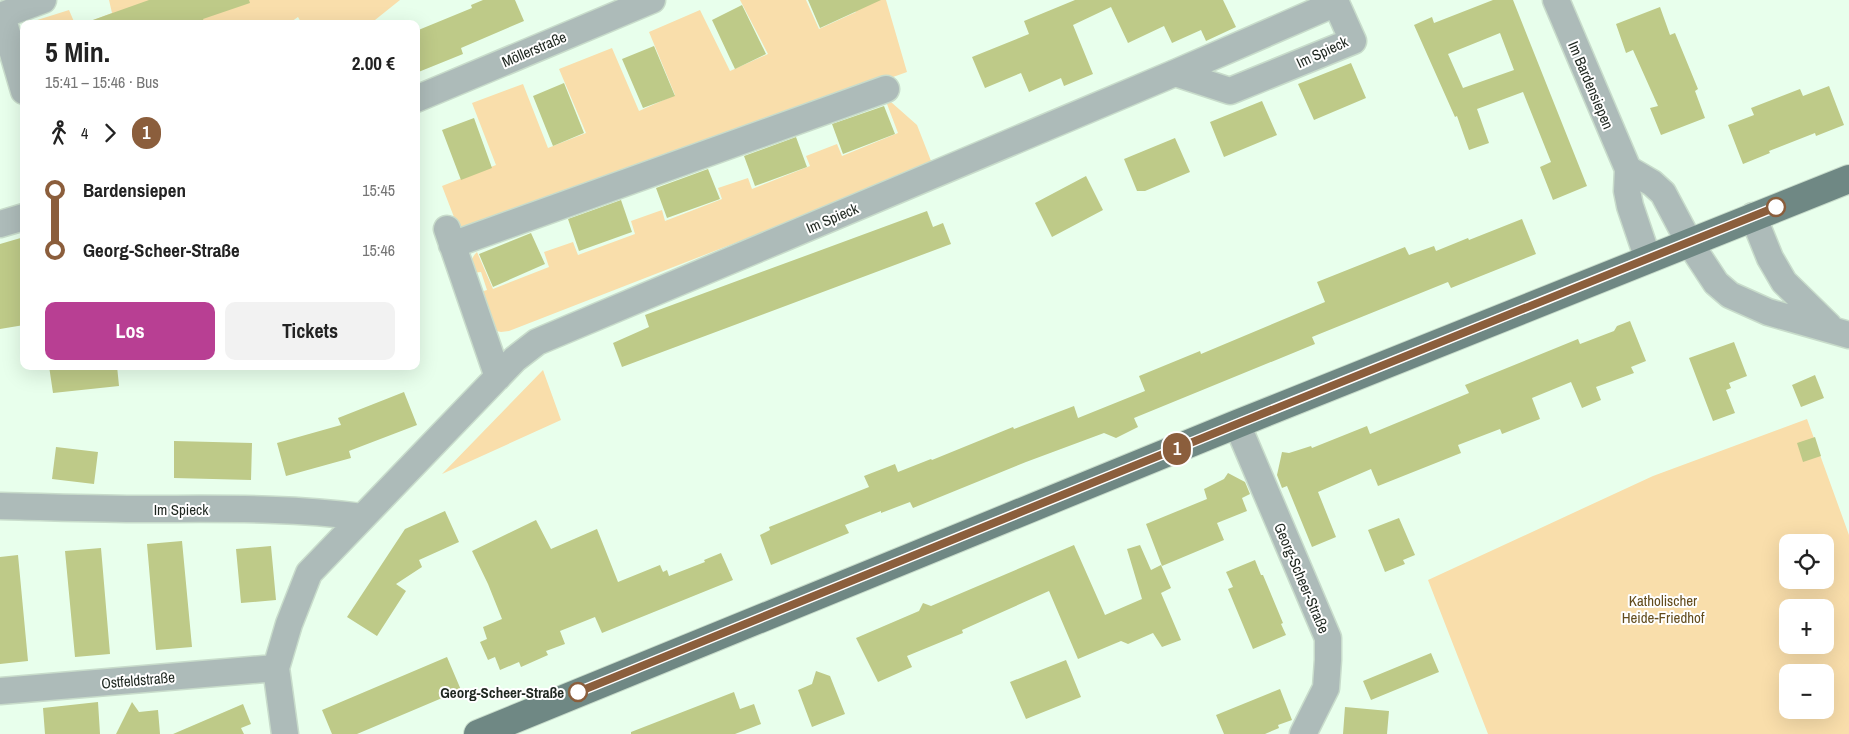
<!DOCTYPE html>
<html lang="de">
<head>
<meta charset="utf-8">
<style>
  body { margin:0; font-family:"Archivo Narrow",sans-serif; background:#f2f2f2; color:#222; height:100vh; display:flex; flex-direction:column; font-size:19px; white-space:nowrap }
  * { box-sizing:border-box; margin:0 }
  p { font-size:16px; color:#767676 }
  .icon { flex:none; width:28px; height:28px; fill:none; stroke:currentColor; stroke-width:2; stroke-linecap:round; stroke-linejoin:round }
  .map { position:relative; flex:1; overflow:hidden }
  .panel { position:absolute; left:20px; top:20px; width:400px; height:350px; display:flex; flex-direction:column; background:#fff; border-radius:10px; box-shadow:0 5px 20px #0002 }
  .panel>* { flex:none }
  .badge { padding:0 10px; border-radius:16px; font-size:18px; line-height:32px }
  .buttons { position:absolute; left:1779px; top:534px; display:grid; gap:10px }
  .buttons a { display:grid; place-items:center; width:55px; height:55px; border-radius:10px; background:#fff; box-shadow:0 5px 20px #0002; font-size:25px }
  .map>.badge { position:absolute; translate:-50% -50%; box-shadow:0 0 0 2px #fff }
  .legs { display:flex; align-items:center; gap:8px; height:55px; padding:0 25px; font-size:16px }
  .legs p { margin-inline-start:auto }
  .summary { display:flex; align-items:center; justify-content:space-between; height:85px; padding:0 25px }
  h1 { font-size:28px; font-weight:700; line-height:38px }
  .primary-button { display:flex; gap:10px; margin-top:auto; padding:10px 25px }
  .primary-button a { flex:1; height:58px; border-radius:10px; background:#b83f93; color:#fff; font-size:20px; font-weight:700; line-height:58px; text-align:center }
  .primary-button a+a { background:#f2f2f2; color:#222 }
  ul { padding:0 25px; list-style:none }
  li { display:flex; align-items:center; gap:18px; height:60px; font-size:19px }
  li i { display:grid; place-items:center; width:8px; height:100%; margin:0 6px; background:currentColor }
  li i::after { content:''; width:12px; height:12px; margin:-6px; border:4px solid; border-radius:50%; background:#fff }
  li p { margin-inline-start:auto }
  li:first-child i { background:linear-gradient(#0000 50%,currentColor 0) }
  li:last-child i { background:linear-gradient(currentColor 50%,#0000 0) }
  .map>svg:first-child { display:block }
</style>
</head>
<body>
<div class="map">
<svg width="1849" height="734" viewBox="0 0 1849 734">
  <rect width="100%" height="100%" fill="#e8ffec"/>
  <!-- green -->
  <path fill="#f9deab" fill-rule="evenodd" d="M 109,0 L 400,0 L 370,24 L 302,24 L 298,17 L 288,24 L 83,24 L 112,13 Z
    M 740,0 L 806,0 L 819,29 L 856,12 L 850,0 L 886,0 L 907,72 L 484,223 L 459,230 L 442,186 L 496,165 L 472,103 L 523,84 L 548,148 L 586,133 L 559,69 L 612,48 L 639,111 L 675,95 L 649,32 L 700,10 L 730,71 L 768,54 Z
    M 69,10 L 75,24 L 29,24 L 31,22 Z
    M 891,102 L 917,125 L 933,166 L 509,331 L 501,332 L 492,330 L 477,293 L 487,290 L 481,272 L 472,273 C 470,264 470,259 477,252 L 493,289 L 549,267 L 544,252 L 573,242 L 578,255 L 635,234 L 631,221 L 662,210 L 665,221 L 722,199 L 718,188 L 748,178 L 752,189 L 810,166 L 806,156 L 837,144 L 842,156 L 898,133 L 887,104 Z
    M 543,370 L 561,420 L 442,474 Z
    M 1807,419 L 1849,535 L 1849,734 L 1488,734 L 1428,580 L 1653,476 ZM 1788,542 L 1825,542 L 1825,580 L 1788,580 ZM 1788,608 L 1825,608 L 1825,645 L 1788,645 ZM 1788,672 L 1825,672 L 1825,710 L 1788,710 Z"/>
  <!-- building -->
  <path fill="#beca88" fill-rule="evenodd" d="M 149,0 L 249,0 L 250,3 L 203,19 L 205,24 L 91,24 L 90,21 Z
    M 483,0 L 515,0 L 524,21 L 461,48 L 463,54 L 416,73 L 416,31 L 472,8 L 471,5 Z
    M 808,0 L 881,0 L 820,28 Z
    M 1075,0 L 1223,0 L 1236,27 L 1206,41 L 1201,30 L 1172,43 L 1164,26 L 1128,43 L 1111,7 L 1073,25 L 1093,74 L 1064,86 L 1061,78 L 1029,92 L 1021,73 L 985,88 L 972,57 L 1029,34 L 1024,21 Z
    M 1493,0 L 1513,0 L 1587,186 L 1553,200 L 1540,167 L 1551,162 L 1523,92 L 1477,109 L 1489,143 L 1469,150 L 1457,116 L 1455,117 L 1414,25 L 1432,17 L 1434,23 ZM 1500,33 L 1514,70 L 1463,88 L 1448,54 Z
    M 742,5 L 766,54 L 735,69 L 712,20 Z
    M 1660,7 L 1670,35 L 1675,33 L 1698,89 L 1695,91 L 1705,118 L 1661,135 L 1650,108 L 1658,106 L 1633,50 L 1626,53 L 1616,24 Z
    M 654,46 L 675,96 L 643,108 L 622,59 Z
    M 1351,63 L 1366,98 L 1314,120 L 1298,84 Z
    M 564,83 L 584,133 L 553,146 L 533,96 Z
    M 1829,86 L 1844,125 L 1816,136 L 1815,133 L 1769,151 L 1770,153 L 1743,164 L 1728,125 L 1754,115 L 1751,108 L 1800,89 L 1803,96 Z
    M 1262,101 L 1277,135 L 1224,157 L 1210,122 Z
    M 884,106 L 895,134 L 843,154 L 832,124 Z
    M 474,118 L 492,168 L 461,180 L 442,130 Z
    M 796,137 L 807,167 L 755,186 L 744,156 Z
    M 1175,138 L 1190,172 L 1145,191 L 1137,191 L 1124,159 Z
    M 708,169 L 720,199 L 667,218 L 656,188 Z
    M 1086,176 L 1103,210 L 1052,237 L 1035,203 Z
    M 621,200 L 632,232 L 579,251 L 568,219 Z
    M 927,211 L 933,227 L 943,223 L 951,244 L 622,367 L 613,343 L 649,327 L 645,315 Z
    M 1522,219 L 1536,254 L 1451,288 L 1448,282 L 1312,337 L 1315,344 L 1134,418 L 1138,427 L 1116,438 L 1104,433 L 1026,462 L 913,508 L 910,502 L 881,513 L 881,511 L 845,525 L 849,533 L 771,565 L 760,535 L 770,530 L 769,527 L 869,487 L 864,476 L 895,464 L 898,472 L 931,459 L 932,460 L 1013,427 L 1014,429 L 1074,406 L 1078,418 L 1145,391 L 1139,376 L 1200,351 L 1201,354 L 1325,302 L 1317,282 L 1405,247 L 1409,255 L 1434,246 L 1436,251 L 1468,238 L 1469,240 Z
    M 531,233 L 545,264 L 493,287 L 479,254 Z
    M 24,237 L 24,325 L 0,329 L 0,244 Z
    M 1630,321 L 1646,361 L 1631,367 L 1634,373 L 1596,387 L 1601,400 L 1582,408 L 1571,382 L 1532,398 L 1540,419 L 1502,434 L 1500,429 L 1458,445 L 1461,453 L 1378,486 L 1371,469 L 1318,492 L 1336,537 L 1312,547 L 1287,486 L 1282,488 L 1277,475 L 1282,452 L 1289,453 L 1311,446 L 1312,448 L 1367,426 L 1370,434 L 1469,393 L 1465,385 L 1578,339 L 1580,344 L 1614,331 L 1617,326 Z
    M 1734,342 L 1747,376 L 1729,383 L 1731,388 L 1726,390 L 1735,413 L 1713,421 L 1689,358 Z
    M 49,366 L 117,366 L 119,386 L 53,393 Z
    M 1815,375 L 1824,398 L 1801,407 L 1792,385 Z
    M 404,392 L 417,425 L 349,451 L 351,458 L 286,476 L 277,443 L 341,425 L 338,418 Z
    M 1815,437 L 1821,456 L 1803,462 L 1797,443 Z
    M 174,441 L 252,443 L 251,480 L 174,478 Z
    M 56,447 L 98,452 L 94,484 L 52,479 Z
    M 1228,473 L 1245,482 L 1250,494 L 1242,498 L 1247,511 L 1217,523 L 1224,540 L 1162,566 L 1146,524 L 1207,499 L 1204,489 L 1224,479 Z
    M 445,511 L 459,542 L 419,560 L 422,567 L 396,584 L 406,591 L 377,636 L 347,617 L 405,529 Z
    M 1399,518 L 1415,555 L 1403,560 L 1405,564 L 1385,572 L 1368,530 Z
    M 536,520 L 551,549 L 597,529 L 618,582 L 660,565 L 663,572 L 667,570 L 669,576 L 705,562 L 704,560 L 721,553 L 733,580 L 602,633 L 595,617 L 560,631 L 565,644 L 546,651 L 548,655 L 521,667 L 519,662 L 500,670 L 495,657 L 488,660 L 480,642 L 487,639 L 483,627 L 502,619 L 488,584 L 472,551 Z
    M 182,541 L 192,647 L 156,650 L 147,544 Z
    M 1074,545 L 1105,615 L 1142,599 L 1127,549 L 1140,545 L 1151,570 L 1161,565 L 1171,588 L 1161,593 L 1181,640 L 1162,647 L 1153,633 L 1128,644 L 1121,641 L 1078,659 L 1049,591 L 962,630 L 963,633 L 907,656 L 912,667 L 878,682 L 856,638 L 919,611 L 923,603 L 931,606 Z
    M 271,546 L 276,600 L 241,603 L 236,549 Z
    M 101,548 L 110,654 L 75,657 L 65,551 Z
    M 18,555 L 28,661 L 0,664 L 0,557 Z
    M 1255,560 L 1261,575 L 1263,575 L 1283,623 L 1281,624 L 1286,635 L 1253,649 L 1228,589 L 1233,587 L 1226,572 Z
    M 1431,653 L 1439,672 L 1371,700 L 1363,681 Z
    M 447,657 L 461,690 L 357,734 L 332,734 L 322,710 Z
    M 1066,660 L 1081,697 L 1026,719 L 1010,682 Z
    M 816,671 L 830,676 L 845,714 L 812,727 L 798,690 L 812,684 Z
    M 1280,689 L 1292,720 L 1278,725 L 1279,728 L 1265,734 L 1224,734 L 1216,715 Z
    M 734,692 L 740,709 L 754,704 L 761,724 L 735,734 L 631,734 L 631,732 Z
    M 98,702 L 100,734 L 45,734 L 43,708 Z
    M 132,702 L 139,712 L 158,710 L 160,734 L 116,734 Z
    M 243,704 L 251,724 L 241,728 L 244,734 L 173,734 Z
    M 1345,707 L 1389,711 L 1387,734 L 1343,734 Z"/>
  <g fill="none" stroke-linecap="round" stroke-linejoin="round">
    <!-- minor casing -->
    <g stroke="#c8dccb" stroke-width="29">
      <path id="minor" d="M 1556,0 L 1628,169 L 1627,191 L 1630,206 L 1648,259
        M 0,16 L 43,0
        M 2,16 L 24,91
        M 416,99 L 652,0
        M 1628,169 L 1652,183 L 1663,193 L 1689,242 L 1716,283 L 1730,295 L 1768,312 L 1849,335
        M 1753,216 L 1770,258 L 1784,282 L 1829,326
        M 0,224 L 24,217
        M 447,229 L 498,377
        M 452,245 L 886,89
        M 1237,424 L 1328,638 L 1328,660 L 1326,688 L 1303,734
        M 0,506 C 48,507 97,509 145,509 C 218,509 290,507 362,517
        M 0,691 L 276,668
        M 285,734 L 276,668 L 289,624 L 309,573 L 515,359 L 537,342 L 1175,73 L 1336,3 L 1353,41 L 1230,91 L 1175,73"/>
    </g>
    <!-- major casing -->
    <g stroke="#c8dccb" stroke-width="30">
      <path id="major" d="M 478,734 L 1237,424 L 1849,179"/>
    </g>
    <!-- minor -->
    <use href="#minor" stroke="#adbbb9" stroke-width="26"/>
    <!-- major -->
    <use href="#major" stroke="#6f8884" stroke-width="28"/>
  </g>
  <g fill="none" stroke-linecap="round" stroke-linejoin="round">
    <!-- line-1 casing -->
    <g stroke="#fff" stroke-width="11">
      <path id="line-1" d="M 578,692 L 1237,424 L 1776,207"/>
    </g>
    <!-- line-1 -->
    <use href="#line-1" stroke="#8b5e3c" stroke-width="8"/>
  </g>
  <!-- markers -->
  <g fill="#fff" stroke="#8b5e3c" stroke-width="2.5">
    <circle cx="1776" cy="207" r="9"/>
    <circle cx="578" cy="692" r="9"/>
  </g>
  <g text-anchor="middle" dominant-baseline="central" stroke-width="4" stroke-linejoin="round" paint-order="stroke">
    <!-- street labels -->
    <g font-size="15" fill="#1f2720" stroke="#fff">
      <text transform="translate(534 49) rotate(-23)">Möllerstraße</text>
      <text transform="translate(1322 52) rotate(-25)">Im Spieck</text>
      <text transform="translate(1591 85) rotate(67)">Im Bardensiepen</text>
      <text transform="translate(832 218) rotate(-23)">Im Spieck</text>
      <text x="181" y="509">Im Spieck</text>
      <text transform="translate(1302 578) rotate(67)">Georg-Scheer-Straße</text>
      <text transform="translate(138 680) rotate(-5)">Ostfeldstraße</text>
    </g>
    <!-- park labels -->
    <g font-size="15" fill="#634c1d" stroke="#fff">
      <text x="1663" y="600">Katholischer<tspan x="1663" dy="17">Heide-Friedhof</tspan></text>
    </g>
    <!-- stop labels -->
    <g font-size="15" font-weight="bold" fill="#1f2720" stroke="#fff" text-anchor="end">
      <text x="564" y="692">Georg-Scheer-Straße</text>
    </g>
  </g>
</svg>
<div class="buttons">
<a><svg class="icon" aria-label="locate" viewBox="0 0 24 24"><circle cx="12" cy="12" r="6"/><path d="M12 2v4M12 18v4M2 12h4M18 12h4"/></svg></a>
<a>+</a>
<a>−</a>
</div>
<b class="badge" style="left:1177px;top:449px;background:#8b5e3c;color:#fff">1</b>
<section class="panel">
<div class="summary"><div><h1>5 Min.</h1><p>15:41 – 15:46 · Bus</p></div><b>2.00 €</b></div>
<div class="legs"><svg class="icon" aria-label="walk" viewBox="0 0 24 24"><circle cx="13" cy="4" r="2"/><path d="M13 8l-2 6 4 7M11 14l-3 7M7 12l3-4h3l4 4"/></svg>4<svg class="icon" aria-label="forward" viewBox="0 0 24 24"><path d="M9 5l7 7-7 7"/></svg><b class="badge" style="background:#8b5e3c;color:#fff">1</b></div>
<ul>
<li><i style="color:#8b5e3c"></i><b>Bardensiepen</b><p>15:45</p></li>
<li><i style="color:#8b5e3c"></i><b>Georg-Scheer-Straße</b><p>15:46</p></li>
</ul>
<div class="primary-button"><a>Los</a><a>Tickets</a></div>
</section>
</div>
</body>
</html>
